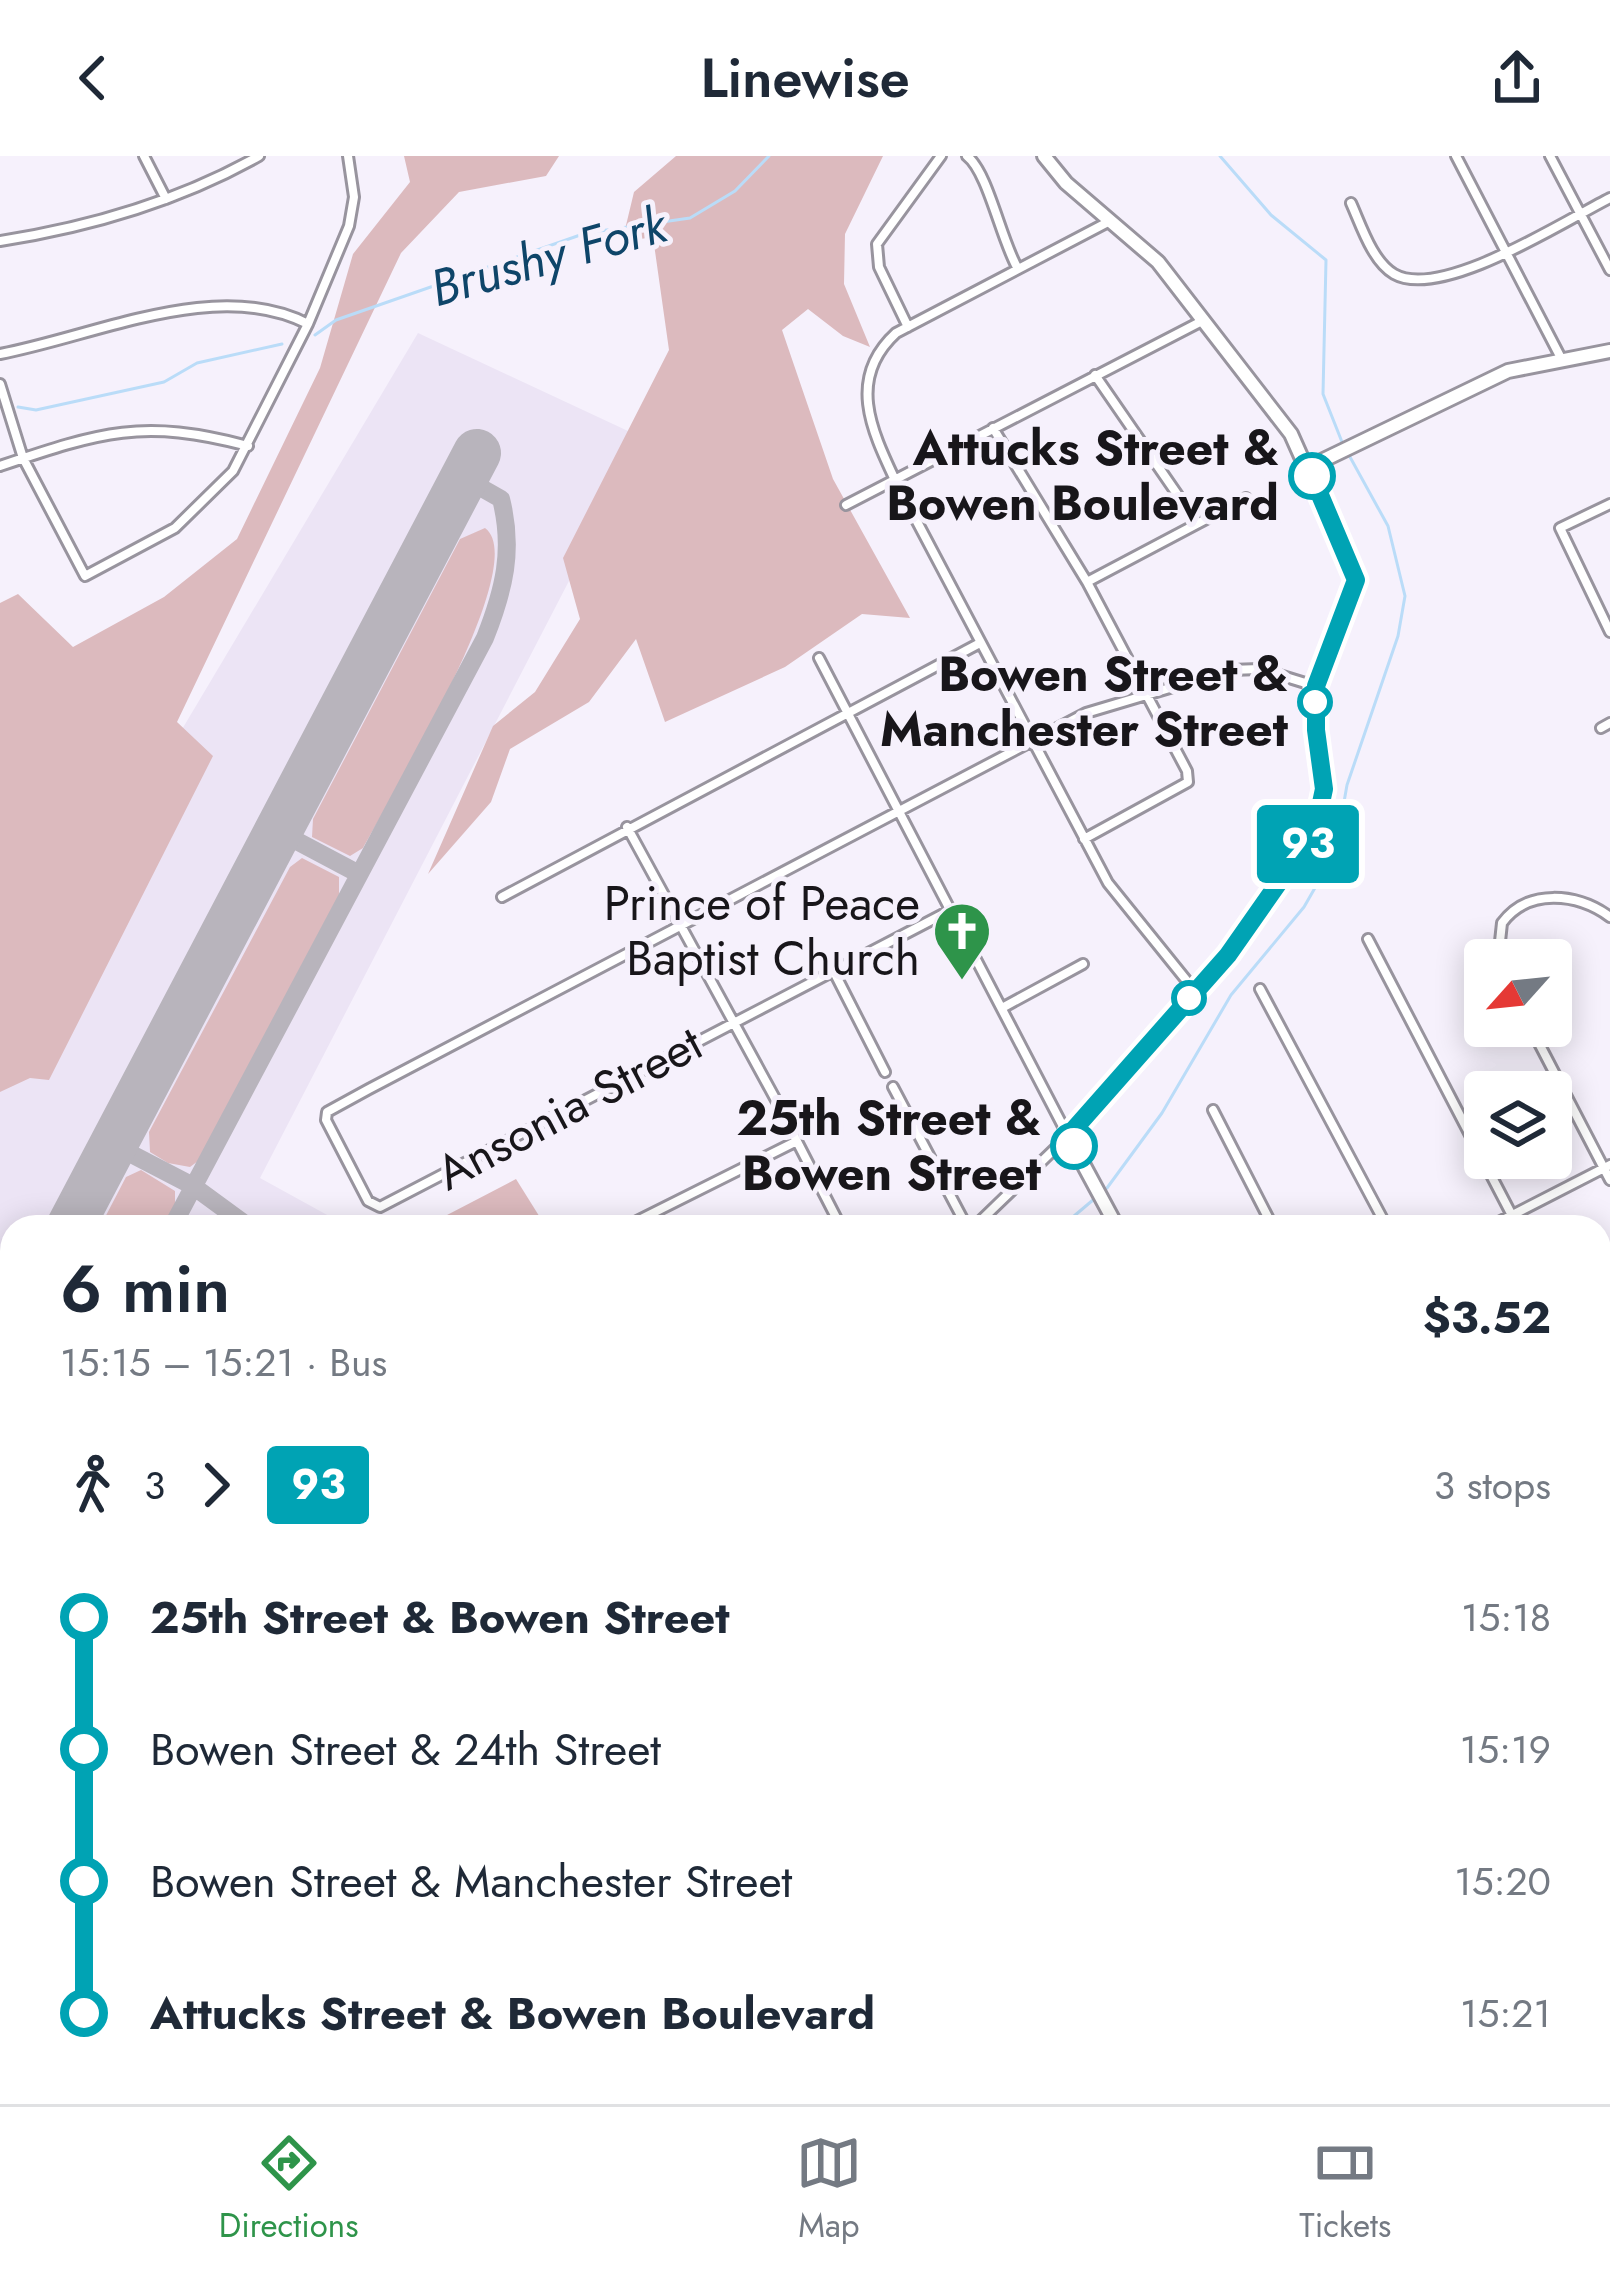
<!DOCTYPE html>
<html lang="en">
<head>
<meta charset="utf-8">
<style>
  body { margin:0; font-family:Jost,sans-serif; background:#f6f6f7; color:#1f2937; height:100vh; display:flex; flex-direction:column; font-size:45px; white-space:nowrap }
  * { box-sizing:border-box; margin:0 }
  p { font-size:39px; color:#747a83 }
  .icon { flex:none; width:66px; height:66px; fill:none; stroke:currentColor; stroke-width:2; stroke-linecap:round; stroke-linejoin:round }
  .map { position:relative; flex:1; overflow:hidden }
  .drawer { position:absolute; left:0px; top:1059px; width:1611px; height:891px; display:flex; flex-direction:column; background:#fff; border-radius:36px 36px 0 0; box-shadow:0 6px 30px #0003 }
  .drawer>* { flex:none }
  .badge { padding:0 24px; border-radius:9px; font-size:42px; line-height:78px }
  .needle { width:78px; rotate:243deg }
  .tools { position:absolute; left:1464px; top:783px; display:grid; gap:24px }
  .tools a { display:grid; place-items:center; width:108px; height:108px; border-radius:12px; background:#fff; box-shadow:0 6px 30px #0003; font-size:60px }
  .map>.badge { position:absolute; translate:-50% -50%; box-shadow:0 0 0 6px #fff }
  .legs { display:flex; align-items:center; gap:18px; height:132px; padding:0 60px; font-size:39px }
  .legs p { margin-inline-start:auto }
  .summary { display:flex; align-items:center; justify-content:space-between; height:204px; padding:0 60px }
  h1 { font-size:66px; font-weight:600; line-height:90px }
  ul { padding:0 60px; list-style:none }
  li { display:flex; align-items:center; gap:42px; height:132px; font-size:45px }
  li i { display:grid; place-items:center; width:18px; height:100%; margin:0 15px; background:currentColor }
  li i::after { content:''; width:30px; height:30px; margin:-15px; border:9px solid; border-radius:50%; background:#fff }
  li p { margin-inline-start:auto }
  li:first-child i { background:linear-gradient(#0000 50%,currentColor 0) }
  li:last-child i { background:linear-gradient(currentColor 50%,#0000 0) }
  header { display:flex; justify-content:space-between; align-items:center; height:156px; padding:0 60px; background:#fff; font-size:54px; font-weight:600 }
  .menu { display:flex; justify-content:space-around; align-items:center; height:168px; border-top:3px solid #e0e1e3; background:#fff; font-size:33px; color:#747a83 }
  .menu a { display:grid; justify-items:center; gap:6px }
  .menu .current { color:#2e944a }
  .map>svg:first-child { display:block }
</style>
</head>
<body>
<header><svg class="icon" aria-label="back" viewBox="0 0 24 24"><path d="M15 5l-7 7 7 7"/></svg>Linewise<svg class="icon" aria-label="share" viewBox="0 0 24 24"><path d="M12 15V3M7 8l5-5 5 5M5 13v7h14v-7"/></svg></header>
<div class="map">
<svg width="1610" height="1948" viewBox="0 0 1610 1948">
  <rect width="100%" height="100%" fill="#f6f1fc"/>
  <!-- built -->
  <path fill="#ece4f5" d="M 418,177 L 643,282 L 260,1022 L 349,1071 L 12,1071 L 12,1938 L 71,1938 L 70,1948 L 0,1948 L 0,879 Z"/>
  <!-- green -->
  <path fill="#dcbabe" d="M 404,0 L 559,0 L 546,20 L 459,36 L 401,97 L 177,566 L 213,600 L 49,924 L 30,922 L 0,936 L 0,447 L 18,438 L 73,491 L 164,441 L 237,383 L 320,212 L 353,98 L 410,26 Z
    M 676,0 L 883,0 L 845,78 L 844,128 L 870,191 L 843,180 L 808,153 L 782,174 L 833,323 L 910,462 L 862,458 L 785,511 L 665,566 L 636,483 L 589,546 L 510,593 L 491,646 L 428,718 L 493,570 L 535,536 L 580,463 L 563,402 L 669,194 L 653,81 L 622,86 L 634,36 Z
    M 485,372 C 533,407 389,644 363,692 L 350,700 L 312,681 L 313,663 L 460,383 Z
    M 302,702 L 339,721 L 339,739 L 198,1005 L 190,1011 L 168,1007 L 150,996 L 149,976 L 290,711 Z
    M 141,1014 L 175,1035 L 175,1048 L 164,1071 L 100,1071 L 126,1021 Z
    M 516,1023 L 546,1071 L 501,1071 L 492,1059 L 469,1071 L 424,1071 Z
    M 12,1406 L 12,1567 L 0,1590 L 0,1429 Z
    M 85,1938 L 383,1938 L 351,1948 L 79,1948 Z"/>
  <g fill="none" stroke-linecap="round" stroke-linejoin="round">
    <!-- stream -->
    <path stroke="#badcf8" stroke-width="3" d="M 1220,0 L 1271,59 L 1326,104 L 1323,238 L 1342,286
      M 315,179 L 336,164 L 586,77 L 690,62 L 735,35 L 769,0
      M 18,251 L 36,254 L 164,226 L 197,207 L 282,188
      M 1107,1032 L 1162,957 L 1231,839 L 1304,751 L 1335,697 L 1347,629 L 1398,480 L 1405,440 L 1388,370 L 1350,301
      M 1061,1071 L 1093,1044
      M 560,1948 L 566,1938"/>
    <!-- taxiway -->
    <path stroke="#b8b4bc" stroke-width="18" d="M 278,675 L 359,718
      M 114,989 L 193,1030 L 249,1071
      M 172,1071 L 485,482 C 504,434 514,394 501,343 L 464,322
      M 0,1343 L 12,1349
      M 0,1403 L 12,1379"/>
    <!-- runway -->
    <path stroke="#b8b4bc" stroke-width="48" d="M 70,1071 L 477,297
      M 0,1205 L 12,1182"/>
    <!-- street casing -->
    <g stroke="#98949e" stroke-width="14">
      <path id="street" d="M 144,0 L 166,43
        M 967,0 C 988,16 1001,84 1018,113
        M 1456,0 L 1562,204
        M 1550,0 L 1610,114
        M 1351,47 C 1361,69 1372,105 1394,118 C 1441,145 1566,64 1610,42
        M 1110,65 L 896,177 C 847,222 871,273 895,324 L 1108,727 L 1195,835
        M 0,85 C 90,71 179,45 259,0
        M 908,171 L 879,111 L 877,88 L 941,0
        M 0,198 C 96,180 217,121 308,168
        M 1095,219 L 1197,367
        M 0,228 L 23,302 L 85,420 L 175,372 L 233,315 L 308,168 L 349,70 L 354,41 L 348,0
        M 993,272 L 1087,426 L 1187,615 L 1188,626 L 1084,683
        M 0,310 C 101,276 142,262 248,290
        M 1610,348 L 1560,372 L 1610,476
        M 846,349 L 1202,165
        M 1087,426 L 1246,342
        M 819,502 L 1068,980 L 974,1071
        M 1601,572 L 1610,567
        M 627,671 L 783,957
        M 502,741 L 980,487
        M 951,754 L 380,1051 L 368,1045 L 326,964 L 327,956 L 369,933 L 1086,557 L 1230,514 L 1260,513 L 1315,530
        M 1368,783 L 1518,1071
        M 1498,804 L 1502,767 C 1528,732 1577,737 1610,761
        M 833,814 L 885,916
        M 1260,833 L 1387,1071
        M 1002,852 L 1083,808
        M 1530,870 L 1610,1024
        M 893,931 L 967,1071
        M 1213,954 L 1273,1071
        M 786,964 L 841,1071
        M 625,1071 L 797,985
        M 1489,1071 L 1610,1009
        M 1599,1219 L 1610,1212
        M 1599,1226 L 1610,1247
        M 1599,1473 L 1610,1493
        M 1599,1726 L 1610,1746
        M 822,1938 L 823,1948
        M 986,1938 L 987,1948
        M 1126,1938 L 1128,1948
        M 424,1948 L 426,1938
        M 1177,1948 L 1193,1938"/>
    </g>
    <!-- secondary casing -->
    <g stroke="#98949e" stroke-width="18">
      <path id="secondary" d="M 1044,0 L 1066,27 L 1158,106 L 1291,278 L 1356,424 L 1316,530 L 1316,574 L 1324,633 L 1315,675 L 1229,799 L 1068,980 L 1117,1071
        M 1309,311 L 1508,215 L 1610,195
        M 1599,1581 L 1610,1575
        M 1599,1883 L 1610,1880
        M 1551,1938 L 1556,1948
        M 1456,1948 L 1473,1938"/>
    </g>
    <!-- highway casing -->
    <g stroke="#98949e" stroke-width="21">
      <path id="highway" d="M 1599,1811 L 1610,1811
        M 1599,1825 L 1610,1825
        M 1442,1938 L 1451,1948
        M 1273,1948 L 1289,1938"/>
    </g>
    <!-- street -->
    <use href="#street" stroke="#fff" stroke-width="8"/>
    <!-- secondary -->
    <use href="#secondary" stroke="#fff" stroke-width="12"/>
    <!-- highway -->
    <use href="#highway" stroke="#fff" stroke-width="15"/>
    <!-- highway-bridge casing -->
    <g stroke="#98949e" stroke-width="21" stroke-linecap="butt">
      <path id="highway-bridge" d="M 1304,1948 L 1321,1938"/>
    </g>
    <!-- highway-bridge -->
    <use href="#highway-bridge" stroke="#fff" stroke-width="15"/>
  </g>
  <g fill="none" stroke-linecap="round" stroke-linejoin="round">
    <!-- line-1 casing -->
    <g stroke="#fff" stroke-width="27">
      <path id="line-1" d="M 1074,990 L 1068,980 L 1228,799 L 1315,675 L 1324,633 L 1316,574 L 1316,530 L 1356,424 L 1312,320"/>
    </g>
    <!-- line-1 -->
    <use href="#line-1" stroke="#00a3b4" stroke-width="18"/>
  </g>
  <!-- icons -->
  <defs>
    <g id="church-pin" transform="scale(3)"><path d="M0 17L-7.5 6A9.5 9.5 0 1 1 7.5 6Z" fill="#2e944a" stroke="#f6f1fc"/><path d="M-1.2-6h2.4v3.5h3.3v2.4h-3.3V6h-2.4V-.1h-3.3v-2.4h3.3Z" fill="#fff"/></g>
  </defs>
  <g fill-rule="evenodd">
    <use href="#church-pin" x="962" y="775"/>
  </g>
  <!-- markers -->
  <g fill="#fff" stroke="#00a3b4" stroke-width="6">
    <circle cx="1312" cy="320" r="21"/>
    <circle cx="1315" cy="546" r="15"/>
    <circle cx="1189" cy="842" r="15"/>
    <circle cx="1074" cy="990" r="21"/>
  </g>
  <g text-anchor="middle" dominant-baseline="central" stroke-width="10" stroke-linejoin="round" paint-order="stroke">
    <!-- stop labels -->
    <g font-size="48" font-weight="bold" fill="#18161a" stroke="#f6f1fc" text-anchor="end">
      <text x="1279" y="292">Attucks Street &amp;<tspan x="1279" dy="55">Bowen Boulevard</tspan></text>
      <text x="1288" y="518">Bowen Street &amp;<tspan x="1288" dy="55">Manchester Street</tspan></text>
      <text x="1041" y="962">25th Street &amp;<tspan x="1041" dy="55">Bowen Street</tspan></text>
    </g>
    <!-- poi labels -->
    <g font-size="48" fill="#18161a" stroke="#f6f1fc" text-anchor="end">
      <text x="920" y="747">Prince of Peace<tspan x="920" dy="55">Baptist Church</tspan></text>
    </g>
    <!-- street labels -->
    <g font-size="48" fill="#18161a" stroke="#f6f1fc">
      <text transform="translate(569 952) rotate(-28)">Ansonia Street</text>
    </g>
    <!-- water labels -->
    <g font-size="51" font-style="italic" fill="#0e4569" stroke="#f6f1fc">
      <text transform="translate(548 100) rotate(-16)">Brushy Fork</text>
    </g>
  </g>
</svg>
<div class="tools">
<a><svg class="needle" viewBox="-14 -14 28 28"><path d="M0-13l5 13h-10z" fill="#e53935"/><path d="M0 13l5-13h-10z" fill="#747a83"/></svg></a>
<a><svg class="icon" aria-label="layers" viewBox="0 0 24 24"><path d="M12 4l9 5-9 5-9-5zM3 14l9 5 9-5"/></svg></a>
</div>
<b class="badge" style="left:1308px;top:688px;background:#00a3b4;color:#fff">93</b>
<section class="drawer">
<div class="summary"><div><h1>6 min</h1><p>15:15 – 15:21 · Bus</p></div><b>$3.52</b></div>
<div class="legs"><svg class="icon" aria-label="walk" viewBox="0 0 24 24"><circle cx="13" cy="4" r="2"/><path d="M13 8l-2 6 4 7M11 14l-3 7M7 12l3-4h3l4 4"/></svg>3<svg class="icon" aria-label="forward" viewBox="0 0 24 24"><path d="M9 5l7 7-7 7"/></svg><b class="badge" style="background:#00a3b4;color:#fff">93</b><p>3 stops</p></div>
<ul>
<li><i style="color:#00a3b4"></i><b>25th Street &amp; Bowen Street</b><p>15:18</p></li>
<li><i style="color:#00a3b4"></i><span>Bowen Street &amp; 24th Street</span><p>15:19</p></li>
<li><i style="color:#00a3b4"></i><span>Bowen Street &amp; Manchester Street</span><p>15:20</p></li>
<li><i style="color:#00a3b4"></i><b>Attucks Street &amp; Bowen Boulevard</b><p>15:21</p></li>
</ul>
</section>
</div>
<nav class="menu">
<a class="current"><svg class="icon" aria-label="directions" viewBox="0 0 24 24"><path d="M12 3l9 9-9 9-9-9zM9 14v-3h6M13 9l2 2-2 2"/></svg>Directions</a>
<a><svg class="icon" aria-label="map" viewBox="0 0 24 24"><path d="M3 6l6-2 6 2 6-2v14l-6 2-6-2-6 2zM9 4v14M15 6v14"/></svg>Map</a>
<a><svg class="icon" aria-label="tickets" viewBox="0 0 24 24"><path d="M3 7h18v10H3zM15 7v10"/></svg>Tickets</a>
</nav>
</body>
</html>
